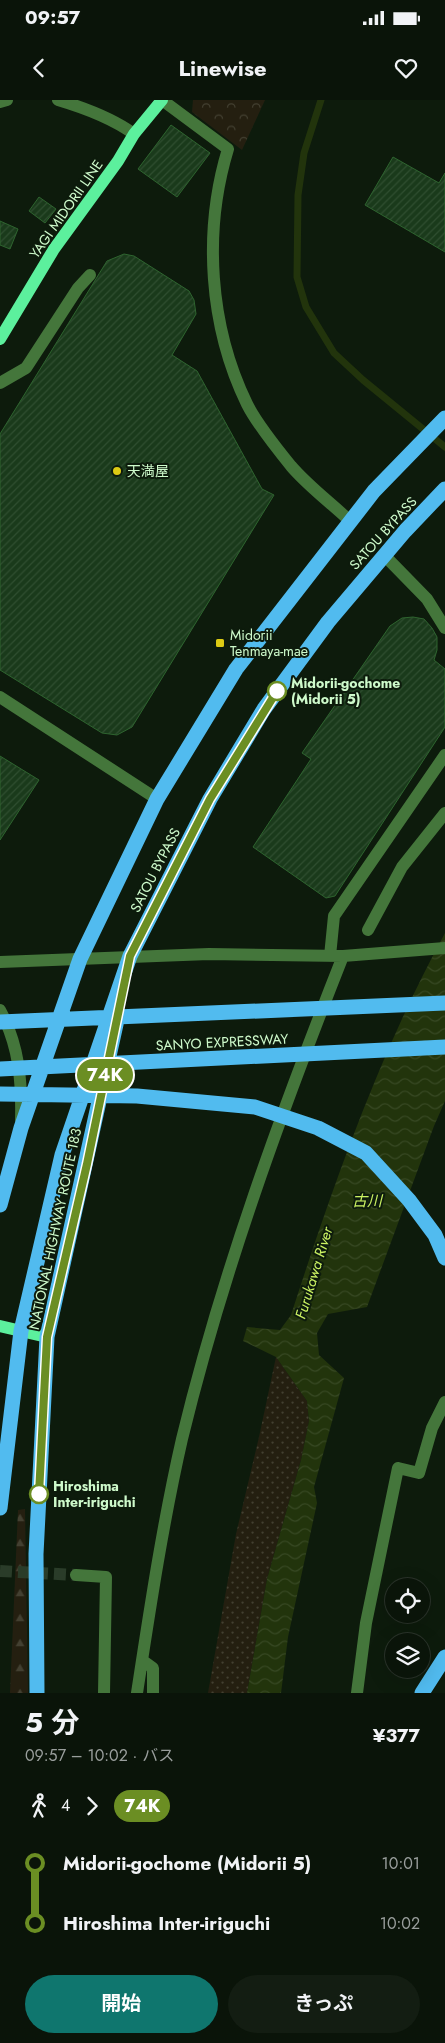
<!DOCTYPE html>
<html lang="ja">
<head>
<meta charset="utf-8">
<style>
  body { margin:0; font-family:Jost,"Noto Sans JP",sans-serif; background:#131d12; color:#f1f3f6; height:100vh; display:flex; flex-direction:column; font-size:19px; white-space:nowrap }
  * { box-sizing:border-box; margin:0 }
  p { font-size:16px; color:#999e9c }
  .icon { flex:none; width:28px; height:28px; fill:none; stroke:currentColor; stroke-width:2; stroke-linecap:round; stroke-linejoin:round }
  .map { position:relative; height:1593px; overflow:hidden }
  .drawer { display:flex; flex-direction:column; background:#0a1409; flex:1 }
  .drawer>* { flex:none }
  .badge { padding:0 10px; border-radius:16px; font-size:18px; line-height:32px }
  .buttons { position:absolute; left:385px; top:1478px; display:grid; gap:10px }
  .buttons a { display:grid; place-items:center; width:45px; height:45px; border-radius:50%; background:#0a1409; box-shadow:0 5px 20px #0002,0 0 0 1px #2a332a; font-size:25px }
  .map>.badge { position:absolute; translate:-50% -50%; box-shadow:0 0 0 2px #fff }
  .legs { display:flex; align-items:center; gap:8px; height:55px; padding:0 25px; font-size:16px }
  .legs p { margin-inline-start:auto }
  .headline { display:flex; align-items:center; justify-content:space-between; height:85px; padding:0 25px }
  h1 { font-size:28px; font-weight:700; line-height:38px }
  .cta { display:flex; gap:10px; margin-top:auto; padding:10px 25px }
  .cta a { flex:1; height:58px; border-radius:30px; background:#0f766e; color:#fff; font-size:20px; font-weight:700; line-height:58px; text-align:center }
  .cta a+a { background:#131d12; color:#f1f3f6 }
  ul { padding:0 25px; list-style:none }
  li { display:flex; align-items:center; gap:18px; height:60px; font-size:19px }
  li i { display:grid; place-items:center; width:8px; height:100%; margin:0 6px; background:currentColor }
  li i::after { content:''; width:12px; height:12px; margin:-6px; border:4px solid; border-radius:50%; background:#0a1409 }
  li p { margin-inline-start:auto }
  li:first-child i { background:linear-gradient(#0000 50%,currentColor 0) }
  li:last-child i { background:linear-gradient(currentColor 50%,#0000 0) }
  .status { display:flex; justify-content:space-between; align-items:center; height:35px; padding:0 25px; background:#0a1409; direction:ltr }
  .status svg { height:14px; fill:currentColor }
  header { display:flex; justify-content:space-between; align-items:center; height:65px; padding:0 25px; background:#0a1409; font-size:22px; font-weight:700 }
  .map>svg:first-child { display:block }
</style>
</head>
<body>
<div class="status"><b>09:57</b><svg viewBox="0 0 49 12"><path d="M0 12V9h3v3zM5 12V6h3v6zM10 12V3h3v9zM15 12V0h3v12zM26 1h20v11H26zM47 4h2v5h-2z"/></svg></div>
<header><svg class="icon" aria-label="back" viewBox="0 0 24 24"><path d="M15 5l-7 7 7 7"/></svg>Linewise<svg class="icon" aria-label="heart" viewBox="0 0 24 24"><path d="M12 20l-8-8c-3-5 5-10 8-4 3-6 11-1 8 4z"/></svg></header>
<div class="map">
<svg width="445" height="1593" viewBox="0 0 445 1593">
  <defs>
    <pattern id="grass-dots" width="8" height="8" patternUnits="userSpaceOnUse" patternTransform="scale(1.25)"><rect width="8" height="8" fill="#241f10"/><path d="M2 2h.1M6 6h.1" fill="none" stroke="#434031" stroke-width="1.8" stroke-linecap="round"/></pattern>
    <pattern id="forest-firs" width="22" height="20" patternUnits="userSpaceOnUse" patternTransform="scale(1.25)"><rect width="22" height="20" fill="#241f10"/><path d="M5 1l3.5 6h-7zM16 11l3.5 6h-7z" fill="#434031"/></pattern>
    <pattern id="park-crowns" width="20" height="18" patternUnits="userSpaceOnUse" patternTransform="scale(1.25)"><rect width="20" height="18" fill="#241f10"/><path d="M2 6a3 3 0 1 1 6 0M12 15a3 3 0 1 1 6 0" fill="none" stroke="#434031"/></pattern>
    <pattern id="water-waves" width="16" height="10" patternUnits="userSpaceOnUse" patternTransform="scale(1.25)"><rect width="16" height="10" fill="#22340c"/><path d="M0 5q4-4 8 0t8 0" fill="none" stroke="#374823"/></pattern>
    <pattern id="building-hatch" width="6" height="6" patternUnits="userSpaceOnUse" patternTransform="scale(1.25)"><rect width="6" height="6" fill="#1a3a1b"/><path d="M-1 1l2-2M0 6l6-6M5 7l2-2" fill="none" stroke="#2f4e30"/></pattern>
  </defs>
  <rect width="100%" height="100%" fill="#0d1b0c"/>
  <!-- grass -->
  <path fill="url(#grass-dots)" d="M 276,1257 L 307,1301 L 309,1321 L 301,1360 L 267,1479 L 247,1593 L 208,1593 L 236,1434 L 259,1337 Z"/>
  <!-- forest -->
  <path fill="url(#forest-firs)" d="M 25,1409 L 28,1593 L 10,1593 L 18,1410 Z"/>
  <!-- park -->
  <path fill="url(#park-crowns)" d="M 193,0 L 265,0 L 242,50 L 192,12 Z"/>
  <!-- water -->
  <path fill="url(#water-waves)" d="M 445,833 L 445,1001 L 434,1026 L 367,1207 L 328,1214 L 317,1233 L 319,1255 L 344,1278 L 314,1387 L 317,1403 L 288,1537 L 281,1593 L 247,1593 L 267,1479 L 301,1360 L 309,1321 L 307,1301 L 276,1257 L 243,1241 L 247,1227 L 280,1230 L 291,1215 C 333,1085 379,954 445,833 Z"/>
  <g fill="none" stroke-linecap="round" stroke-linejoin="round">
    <!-- stream -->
    <path stroke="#22340c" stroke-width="7" d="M 321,0 L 304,53 L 298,95 L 297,177 L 306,207 L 334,253 L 363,280 L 445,347"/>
  </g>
  <!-- building -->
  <path fill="url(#building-hatch)" stroke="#2e642f" d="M 171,25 L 210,53 L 177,97 L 138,69 Z
    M 393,57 L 439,83 L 445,73 L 445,152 L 365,105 Z
    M 39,97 L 56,109 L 45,123 L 29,111 Z
    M 0,121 L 18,129 L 10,149 L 0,145 Z
    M 124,154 L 134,156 L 189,191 L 194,200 L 196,214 L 172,255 L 197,271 L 262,389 L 274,395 L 132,627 L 117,635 L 102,633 L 0,570 L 0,334 L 107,161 Z
    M 413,517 L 424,519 L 432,528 L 437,537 L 437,550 L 434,560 L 445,569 L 445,627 L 335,796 L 326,798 L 253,747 L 311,659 L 302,653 L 390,526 L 402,518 Z
    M 0,656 L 39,680 L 0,740 Z"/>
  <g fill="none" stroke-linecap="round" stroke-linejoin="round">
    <!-- minor-tunnel -->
    <path stroke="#2a3c29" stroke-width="12" stroke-dasharray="12 6" stroke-linecap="butt" d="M 0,1471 L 76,1475"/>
    <!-- minor -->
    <path stroke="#44763b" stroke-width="12" d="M 58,0 C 85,8 112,18 134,34
      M 162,0 L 228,49 C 203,131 209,226 247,304 C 256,322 278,350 291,366 C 308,386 331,403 350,421
      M 0,2 L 7,0
      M 0,283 L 26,268 L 78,188 L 90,175
      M 384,455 L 427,499 L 445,528
      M 0,597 L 157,699
      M 368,830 L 402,767 L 445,713
      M 330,856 L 334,816 L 445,655
      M 0,862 L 209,854 L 343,856 L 445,848
      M 0,910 C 19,945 22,981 21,1020
      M 76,1475 L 106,1477 L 104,1593
      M 142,1560 L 153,1568 L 153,1593
      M 137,1593 C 150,1508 163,1422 182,1339 C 222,1174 281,1013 343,856
      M 357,1593 L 366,1523 L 398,1368 L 419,1373 L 432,1328 L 445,1302"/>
    <!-- major -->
    <path stroke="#5cf09d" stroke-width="12" d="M 0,239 L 54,149 L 118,61 L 134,34 L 162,0
      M 0,1226 L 47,1237"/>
    <!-- highway -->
    <path stroke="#51bbef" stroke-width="15" d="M 0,922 L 445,903
      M 0,969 L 445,947
      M 0,994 L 137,996 L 255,1007 L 318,1028 L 366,1053 L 409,1100 L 435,1135 L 445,1158
      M 0,1105 L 21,1028 L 80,859 L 157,699 L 236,569 L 374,391 L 445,318
      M 0,1408 L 21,1231 L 62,1055 L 130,856 L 210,699 L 264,609 L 328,522 L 405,431 L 445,389
      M 37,1593 L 36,1454 L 47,1237 L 117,920
      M 422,1593 L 445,1557"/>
  </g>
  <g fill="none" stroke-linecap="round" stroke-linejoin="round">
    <!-- line-1 casing -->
    <g stroke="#fff" stroke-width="11">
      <path id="line-1" d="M 39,1394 L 47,1237 L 87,1064 L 130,856 L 210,699 L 277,591"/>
    </g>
    <!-- line-1 -->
    <use href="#line-1" stroke="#6b8e23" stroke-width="8"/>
  </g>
  <!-- markers -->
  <g fill="#ddcb14" stroke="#0d1b0c" stroke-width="2">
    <circle cx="117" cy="371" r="5"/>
    <rect x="215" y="538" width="10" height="10" rx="2.5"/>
  </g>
  <g fill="#fff" stroke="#6b8e23" stroke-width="2.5">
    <circle cx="277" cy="591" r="9"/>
    <circle cx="39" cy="1394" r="9"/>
  </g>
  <g text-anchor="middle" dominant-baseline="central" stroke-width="4" stroke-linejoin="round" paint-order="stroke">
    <!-- street labels -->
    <g font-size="14" fill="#cefacb" stroke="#0d1b0c">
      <text transform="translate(66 109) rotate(-55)">YAGI MIDORII LINE</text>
      <text transform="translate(383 433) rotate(-48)">SATOU BYPASS</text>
      <text transform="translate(155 770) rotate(-63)">SATOU BYPASS</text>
      <text transform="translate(222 942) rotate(-3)">SANYO EXPRESSWAY</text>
      <text transform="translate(55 1129) rotate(-78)">NATIONAL HIGHWAY ROUTE 183</text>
    </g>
    <!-- poi labels -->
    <g font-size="14" fill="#cefacb" stroke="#0d1b0c" text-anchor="start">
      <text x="127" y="371">天満屋</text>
      <text x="230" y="535">Midorii<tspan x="230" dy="16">Tenmaya-mae</tspan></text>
    </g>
    <!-- stop labels -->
    <g font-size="14" font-weight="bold" fill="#cefacb" stroke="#0d1b0c" text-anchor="start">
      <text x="291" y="583">Midorii-gochome<tspan x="291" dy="16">(Midorii 5)</tspan></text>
      <text x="53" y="1386">Hiroshima<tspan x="53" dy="16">Inter-iriguchi</tspan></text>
    </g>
    <!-- water labels -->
    <g font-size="15" font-style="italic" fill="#caf162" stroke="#0d1b0c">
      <text x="367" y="1101">古川</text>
      <text transform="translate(314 1173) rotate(-73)">Furukawa River</text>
    </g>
  </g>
</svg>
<div class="buttons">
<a><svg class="icon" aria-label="locate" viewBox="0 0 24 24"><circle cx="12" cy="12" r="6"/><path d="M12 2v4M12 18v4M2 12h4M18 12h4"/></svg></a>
<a><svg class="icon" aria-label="layers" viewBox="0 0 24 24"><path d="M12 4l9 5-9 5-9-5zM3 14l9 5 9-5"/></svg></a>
</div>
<b class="badge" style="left:105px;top:975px;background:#6b8e23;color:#fff">74K</b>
</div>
<section class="drawer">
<div class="headline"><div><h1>5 分</h1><p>09:57 – 10:02 · バス</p></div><b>¥377</b></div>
<div class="legs"><svg class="icon" aria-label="walk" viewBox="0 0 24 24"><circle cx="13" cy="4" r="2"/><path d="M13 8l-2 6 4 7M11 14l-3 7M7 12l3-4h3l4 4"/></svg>4<svg class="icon" aria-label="forward" viewBox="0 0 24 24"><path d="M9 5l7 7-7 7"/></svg><b class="badge" style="background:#6b8e23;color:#fff">74K</b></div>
<ul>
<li><i style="color:#6b8e23"></i><b>Midorii-gochome (Midorii 5)</b><p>10:01</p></li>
<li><i style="color:#6b8e23"></i><b>Hiroshima Inter-iriguchi</b><p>10:02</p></li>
</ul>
<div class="cta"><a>開始</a><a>きっぷ</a></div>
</section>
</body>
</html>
